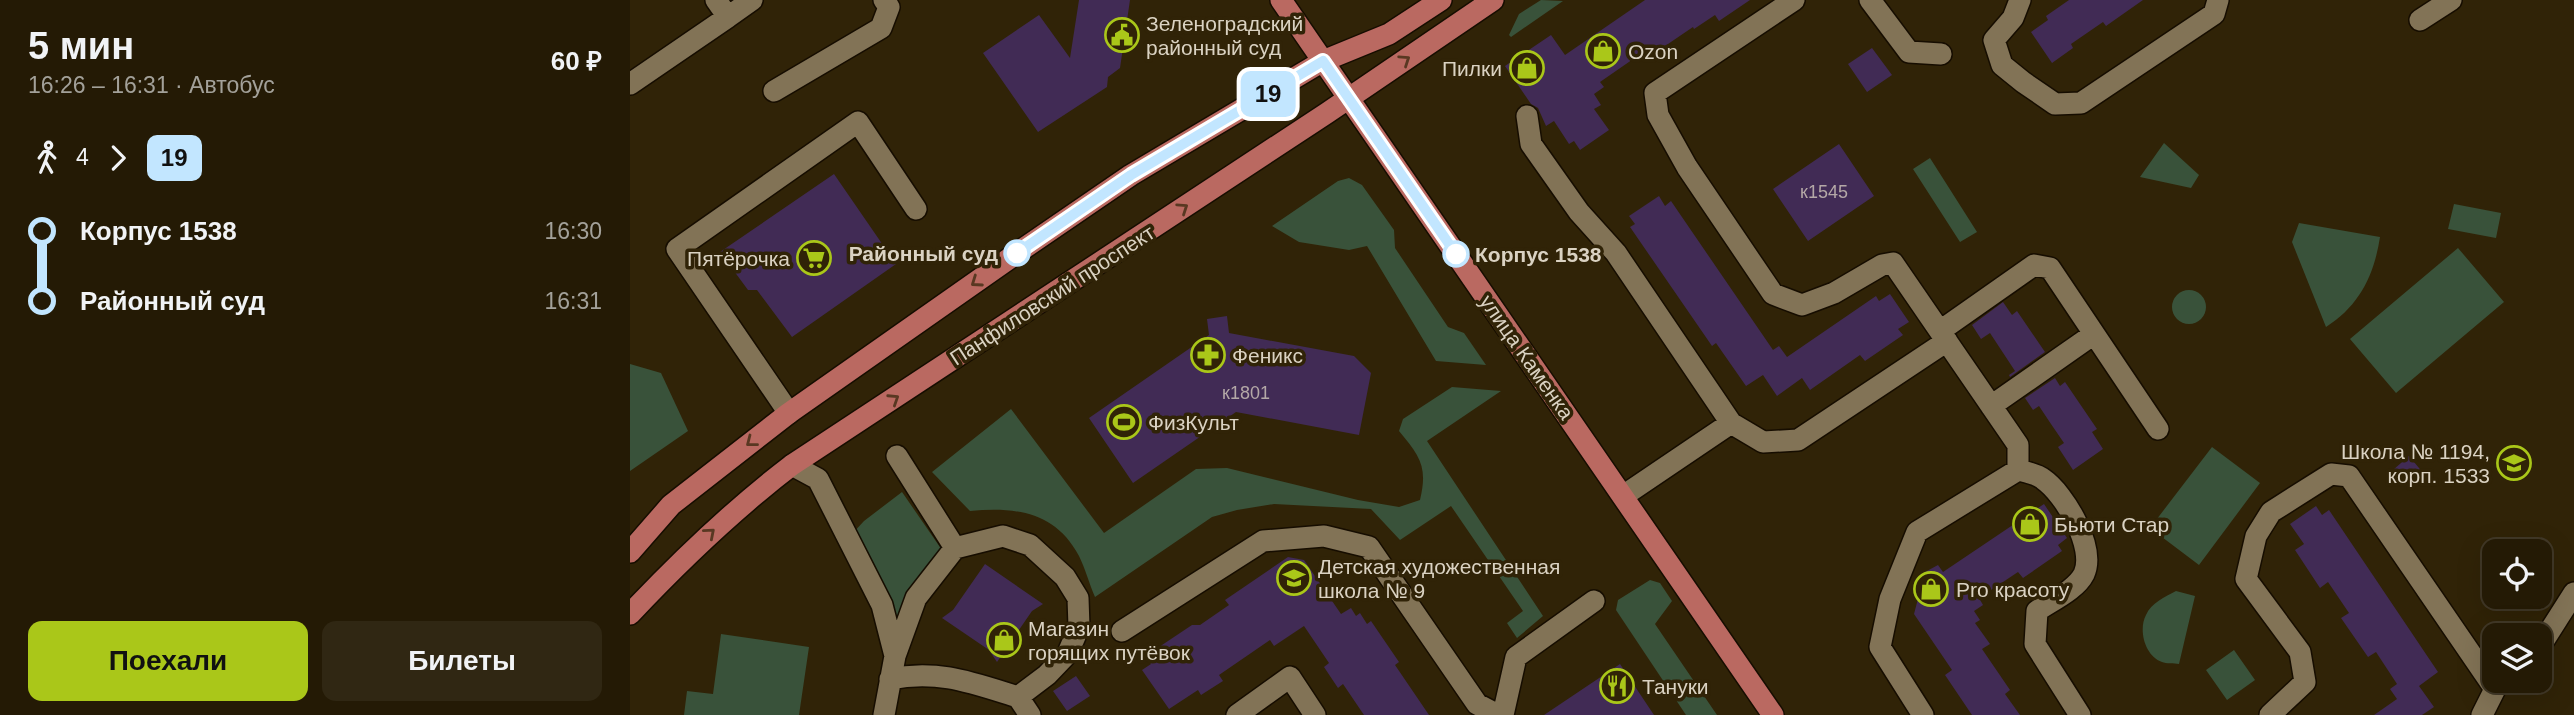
<!DOCTYPE html>
<html lang="ru">
<head>
<meta charset="utf-8">
<style>
  body { margin:0; font-family:Helvetica,sans-serif; background:#302713; color:#f1f3f6; height:100vh; display:flex; flex-direction:column; font-size:26px; white-space:nowrap }
  * { box-sizing:border-box; margin:0 }
  p { font-size:23px; color:#a3a19a }
  .icon { flex:none; width:38px; height:38px; fill:none; stroke:currentColor; stroke-width:2; stroke-linecap:round; stroke-linejoin:round }
  .map { position:relative; flex:1; overflow:hidden }
  .sheet { display:flex; flex-direction:column; background:#241a05; width:630px }
  .sheet>* { flex:none }
  .badge { padding:0 14px; border-radius:10px; font-size:24px; line-height:46px }
  .tools { position:absolute; left:1852px; top:539px; display:grid; gap:14px }
  .tools a { display:grid; place-items:center; width:70px; height:70px; border-radius:14px; background:#241a05; box-shadow:0 7px 28px #0002,0 0 0 2px #413827; font-size:35px }
  .map>.badge { position:absolute; translate:-50% -50%; box-shadow:0 0 0 4px #fff }
  .legs { display:flex; align-items:center; gap:10px; height:77px; padding:0 28px; font-size:23px }
  .legs p { margin-inline-start:auto }
  .head { display:flex; align-items:center; justify-content:space-between; height:119px; padding:0 28px }
  h1 { font-size:38px; font-weight:700; line-height:52px }
  .cta { display:flex; gap:14px; margin-top:auto; padding:14px 28px }
  .cta a { flex:1; height:80px; border-radius:14px; background:#aac719; color:#111; font-size:28px; font-weight:700; line-height:80px; text-align:center }
  .cta a+a { background:#302713; color:#f1f3f6 }
  ul { padding:0 28px; list-style:none }
  li { display:flex; align-items:center; gap:24px; height:70px; font-size:26px }
  li i { display:grid; place-items:center; width:10px; height:100%; margin:0 9px; background:currentColor }
  li i::after { content:''; width:18px; height:18px; margin:-9px; border:5px solid; border-radius:50%; background:#241a05 }
  li p { margin-inline-start:auto }
  li:first-child i { background:linear-gradient(#0000 50%,currentColor 0) }
  li:last-child i { background:linear-gradient(currentColor 50%,#0000 0) }
  main { display:flex; flex:1; min-height:0 }
  .map>svg:first-child { display:block }
</style>
</head>
<body>
<main>
<section class="sheet">
<div class="head"><div><h1>5 мин</h1><p>16:26 – 16:31 · Автобус</p></div><b>60 ₽</b></div>
<div class="legs"><svg class="icon" aria-label="walk" viewBox="0 0 24 24"><circle cx="13" cy="4" r="2"/><path d="M13 8l-2 6 4 7M11 14l-3 7M7 12l3-4h3l4 4"/></svg>4<svg class="icon" aria-label="forward" viewBox="0 0 24 24"><path d="M9 5l7 7-7 7"/></svg><b class="badge" style="background:#c2e6ff;color:#111">19</b></div>
<ul>
<li><i style="color:#c2e6ff"></i><b>Корпус 1538</b><p>16:30</p></li>
<li><i style="color:#c2e6ff"></i><b>Районный суд</b><p>16:31</p></li>
</ul>
<div class="cta"><a>Поехали</a><a>Билеты</a></div>
</section>
<div class="map">
<svg width="1944" height="715" viewBox="0 0 1944 715">
  <rect width="100%" height="100%" fill="#302307"/>
  <!-- green -->
  <path fill="#39523a" d="M 911,0 L 933,1 L 881,37 L 879,35 L 889,14 Z
    M 1534,143 L 1569,175 L 1561,188 L 1510,177 Z
    M 1300,158 L 1347,232 L 1330,242 L 1283,169 Z
    M 719,178 L 732,185 L 764,230 L 765,248 L 818,327 L 834,333 L 856,365 L 806,361 L 737,246 L 719,250 L 669,242 L 642,226 L 708,181 Z
    M 1824,204 L 1871,213 L 1866,238 L 1818,229 Z
    M 1669,223 L 1750,237 C 1744,276 1729,306 1696,327 L 1662,242 Z
    M 1828,248 L 1874,302 L 1766,393 L 1720,339 Z
    M1542 307a17 17 0 1 1 34 0a17 17 0 1 1-34 0Z
    M 0,364 L 31,373 L 58,431 L 0,471 Z
    M 822,387 L 871,391 L 797,441 L 913,616 L 887,638 L 877,623 L 893,611 L 821,506 L 770,540 L 741,509 L 644,504 L 607,510 L 582,517 L 465,597 C 459,583 455,568 449,556 C 425,511 385,507 340,511 L 302,472 L 381,409 L 474,533 L 566,469 L 597,468 L 728,500 L 769,507 L 790,500 C 798,467 790,456 769,431 L 773,419 Z
    M 1582,447 L 1630,483 L 1569,565 L 1520,528 Z
    M 272,492 L 312,550 L 267,632 L 222,534 L 234,521 Z
    M 1020,580 L 1030,583 L 1042,601 L 1025,624 L 1087,715 L 1056,715 L 986,610 L 988,600 Z
    M 1546,591 L 1565,596 L 1549,664 C 1544,663 1536,664 1532,662 C 1515,656 1508,630 1516,615 C 1521,603 1535,597 1546,591 Z
    M 91,634 L 179,647 L 169,715 L 54,715 L 57,691 L 83,694 Z
    M 1604,650 L 1625,680 L 1597,700 L 1576,670 Z"/>
  <!-- building -->
  <path fill="#412b55" d="M 449,0 L 500,0 L 490,68 L 478,77 L 477,87 L 408,132 L 353,53 L 409,15 L 440,58 Z
    M 1015,0 L 1120,0 L 1089,21 L 1085,15 L 1064,29 L 1063,27 L 1013,61 L 1009,55 L 970,82 L 974,87 L 964,94 L 971,105 L 964,109 L 979,130 L 950,150 L 944,141 L 939,144 L 924,121 L 916,126 L 908,108 L 901,104 L 875,66 L 921,35 L 935,55 Z
    M 1439,0 L 1513,0 L 1476,26 L 1473,22 L 1441,44 L 1443,48 L 1422,63 L 1401,32 L 1418,20 L 1416,16 Z
    M 1242,48 L 1262,75 L 1237,92 L 1218,64 Z
    M 1209,144 L 1244,196 L 1178,241 L 1143,189 Z
    M 204,174 L 266,264 L 162,337 L 127,290 L 118,290 L 90,252 Z
    M 1029,196 L 1035,206 L 1041,201 L 1143,350 L 1149,346 L 1157,357 L 1246,296 L 1249,301 L 1260,294 L 1279,322 L 1268,329 L 1273,335 L 1235,361 L 1230,355 L 1180,390 L 1172,378 L 1147,396 L 1133,375 L 1116,386 L 1086,343 L 1082,346 L 1000,227 L 1005,224 L 999,216 Z
    M 1373,302 L 1382,315 L 1387,311 L 1415,352 L 1380,377 L 1379,375 L 1385,371 L 1360,333 L 1351,339 L 1342,325 Z
    M 597,316 L 599,333 L 724,356 L 741,373 L 729,435 L 606,412 L 503,483 L 459,418 L 579,335 L 577,319 Z
    M 1425,378 L 1430,386 L 1435,382 L 1467,429 L 1462,432 L 1473,449 L 1443,470 L 1428,447 L 1434,443 L 1421,424 L 1409,406 L 1403,410 L 1395,398 Z
    M 1779,456 L 1794,474 L 1778,487 L 1763,470 Z
    M 1414,504 L 1437,538 L 1428,545 L 1432,551 L 1393,578 L 1388,572 L 1349,598 L 1353,605 L 1344,611 L 1350,620 L 1345,623 L 1360,644 L 1352,649 L 1380,690 L 1375,694 L 1390,715 L 1342,715 L 1315,675 L 1322,670 L 1284,614 L 1295,572 L 1308,565 L 1313,572 Z
    M 1686,506 L 1692,515 L 1699,510 L 1808,672 L 1789,686 L 1804,707 L 1792,715 L 1744,715 L 1767,699 L 1760,689 L 1767,684 L 1746,652 L 1738,657 L 1711,618 L 1719,613 L 1698,582 L 1690,588 L 1665,550 L 1674,544 L 1660,524 Z
    M 658,557 L 674,560 L 711,614 L 721,608 L 726,616 L 730,613 L 737,624 L 741,621 L 769,662 L 765,665 L 799,715 L 734,715 L 713,684 L 708,688 L 694,667 L 699,663 L 674,626 L 644,646 L 640,640 L 589,675 L 593,681 L 571,695 L 568,690 L 539,709 L 512,670 L 521,664 L 518,660 L 529,653 L 526,649 L 562,625 L 570,625 L 599,605 L 595,600 Z
    M 355,564 L 413,604 L 402,611 L 367,662 L 359,650 L 312,618 L 323,610 Z
    M 990,664 L 1024,715 L 914,715 Z
    M 446,676 L 460,696 L 437,711 L 423,691 Z"/>
  <g fill="none" stroke-linecap="round" stroke-linejoin="round">
    <!-- minor casing -->
    <g stroke="#160d00" stroke-width="24">
      <path id="minor" d="M 86,0 L 98,17 L 122,0
        M 1164,0 L 1025,93 L 1028,115 L 1057,167 L 1143,294 L 1172,305 L 1204,293 L 1252,265 L 1263,263 L 1388,445 L 1388,470
        M 1240,0 L 1279,52 L 1311,54
        M 1390,0 L 1383,18 L 1364,40 L 1372,65 L 1393,82 L 1425,104 L 1451,103 L 1584,14 L 1588,0
        M 1790,20 L 1821,0
        M 0,84 L 98,17
        M 144,91 L 251,28 L 259,7 L 254,0
        M 897,116 L 901,144 L 949,212 L 986,253 L 1101,423 L 1133,442 L 1168,440 L 1317,341
        M 1310,331 L 1404,265 L 1420,268 L 1528,429
        M 1361,406 L 1464,334
        M 159,413 L 47,249 L 228,122 L 286,209
        M 267,456 L 325,548
        M 162,465 L 188,479 L 252,605 L 265,656
        M 993,496 L 1101,423
        M 492,631 L 633,541 L 694,536 L 739,547 L 847,704 L 868,715
        M 1909,648 L 1944,593
        M 260,679 C 308,669 343,683 388,697 L 400,715
        M 254,715 L 265,656 L 286,598 L 325,548 L 373,536 L 400,545 L 435,577 L 448,598 L 449,627 L 438,653 L 417,675 L 388,697
        M 607,715 L 660,677 L 685,715
        M 873,715 L 886,657 L 964,601
        M 1293,715 L 1250,647 L 1260,599 L 1287,532 L 1388,470 C 1396,472 1407,474 1413,479 C 1435,494 1466,548 1454,574 C 1446,590 1421,601 1407,611 L 1405,644 L 1450,715
        M 1640,715 L 1675,682 L 1670,652 L 1616,579 L 1626,536 L 1641,512 L 1701,474 L 1719,476 L 1865,689 L 1852,715"/>
    </g>
    <!-- major casing -->
    <g stroke="#160d00" stroke-width="24">
      <path id="major" d="M 651,0 L 1143,715
        M 0,552 L 41,505 L 159,413 L 387,253 L 501,175 L 693,61 L 759,34 L 811,0
        M 0,614 C 51,560 103,510 162,465 L 697,113 L 863,0"/>
    </g>
    <!-- minor -->
    <use href="#minor" stroke="#827356" stroke-width="21"/>
    <!-- major -->
    <use href="#major" stroke="#ba6961" stroke-width="21"/>
  </g>
  <!-- one-way arrows -->
  <defs><path id="oneway-chevron" d="M-2-3.5L2.5 0L-2 3.5" fill="none" stroke-width="1.6" stroke-linecap="round" stroke-linejoin="round" transform="scale(1.75)"/></defs>
  <g stroke="#593822">
    <use href="#oneway-chevron" transform="translate(775 60) rotate(-34)"/>
    <use href="#oneway-chevron" transform="translate(553 208) rotate(-34)"/>
    <use href="#oneway-chevron" transform="translate(346 282) rotate(145)"/>
    <use href="#oneway-chevron" transform="translate(264 399) rotate(-33)"/>
    <use href="#oneway-chevron" transform="translate(121 442) rotate(142)"/>
    <use href="#oneway-chevron" transform="translate(80 533) rotate(-41)"/>
  </g>
  <g fill="none" stroke-linecap="round" stroke-linejoin="round">
    <!-- line-1 casing -->
    <g stroke="#fff" stroke-width="16">
      <path id="line-1" d="M 387,253 L 501,175 L 693,61 L 826,254"/>
    </g>
    <!-- line-1 -->
    <use href="#line-1" stroke="#c2e6ff" stroke-width="10"/>
  </g>
  <!-- icons -->
  <defs>
    <g id="civic-ring" transform="scale(1.75)"><circle r="9.5" fill="#302307" stroke="#aac719" stroke-width="1.5"/><path d="M-.6-6.5H3V-4.5H.6V-3L4-1V1h2V6H-6V1h2V-1L-.6-3ZM-1.2 2.5V6h2.4V2.5Z" fill="#aac719"/></g>
    <g id="shop-ring" transform="scale(1.75)"><circle r="9.5" fill="#302307" stroke="#aac719" stroke-width="1.5"/><path d="M-5-2.5h2.3a2.7 3.5 0 0 1 5.4 0H5L5.5 6h-11ZM-1.5-2.5h3a1.5 2.3 0 0 0-3 0Z" fill="#aac719"/></g>
    <g id="supermarket-ring" transform="scale(1.75)"><circle r="9.5" fill="#302307" stroke="#aac719" stroke-width="1.5"/><path d="M-6-5.5h2.5l.6 2H6L4.5 2H-2.5L-4.4-4H-6ZM-1.5 3.2a1.3 1.3 0 1 0 .1 0ZM3 3.2a1.3 1.3 0 1 0 .1 0Z" fill="#aac719"/></g>
    <g id="pharmacy-ring" transform="scale(1.75)"><circle r="9.5" fill="#302307" stroke="#aac719" stroke-width="1.5"/><path d="M-2-6h4v4h4v4h-4v4h-4v-4h-4v-4h4Z" fill="#aac719"/></g>
    <g id="stadium-ring" transform="scale(1.75)"><circle r="9.5" fill="#302307" stroke="#aac719" stroke-width="1.5"/><path d="M0-5a6.5 5 0 1 0 0 10a6.5 5 0 1 0 0-10ZM-3.5-1.8h7v3.6h-7Z" fill="#aac719"/></g>
    <g id="school-ring" transform="scale(1.75)"><circle r="9.5" fill="#302307" stroke="#aac719" stroke-width="1.5"/><path d="M0-5L7-2L0 1L-7-2ZM-4 1L0 2.5L4 1V4Q0 6-4 4Z" fill="#aac719"/></g>
    <g id="restaurant-ring" transform="scale(1.75)"><circle r="9.5" fill="#302307" stroke="#aac719" stroke-width="1.5"/><path d="M-5-6h1v4h1v-4h1v4h1v-4h1v5L-1.5 .5V6h-2V.5L-5-1ZM5-6V6H3V1.5H1.5Q1.5-4 5-6Z" fill="#aac719"/></g>
  </defs>
  <g fill-rule="evenodd">
    <use href="#civic-ring" x="492" y="35"/>
    <use href="#shop-ring" x="973" y="51"/>
    <use href="#shop-ring" x="897" y="68"/>
    <use href="#supermarket-ring" x="184" y="258"/>
    <use href="#pharmacy-ring" x="578" y="355"/>
    <use href="#stadium-ring" x="494" y="422"/>
    <use href="#school-ring" x="1884" y="463"/>
    <use href="#shop-ring" x="1400" y="524"/>
    <use href="#school-ring" x="664" y="578"/>
    <use href="#shop-ring" x="1301" y="589"/>
    <use href="#shop-ring" x="374" y="640"/>
    <use href="#restaurant-ring" x="987" y="686"/>
  </g>
  <!-- markers -->
  <g fill="#fff" stroke="#c2e6ff" stroke-width="3.5">
    <circle cx="387" cy="253" r="12"/>
    <circle cx="826" cy="254" r="12"/>
  </g>
  <g text-anchor="middle" dominant-baseline="central" stroke-width="7" stroke-linejoin="round" paint-order="stroke">
    <!-- number labels -->
    <g font-size="18" fill="#b4a8a7">
      <text x="1194" y="192">к1545</text>
      <text x="616" y="393">к1801</text>
    </g>
    <!-- poi labels -->
    <g font-size="21" fill="#dad2c2" stroke="#302307" text-anchor="start">
      <text x="516" y="23">Зеленоградский<tspan x="516" dy="24">районный суд</tspan></text>
      <text x="998" y="51">Ozon</text>
      <text x="872" y="68" text-anchor="end">Пилки</text>
      <text x="160" y="258" text-anchor="end">Пятёрочка</text>
      <text x="602" y="355">Феникс</text>
      <text x="518" y="422">ФизКульт</text>
      <text x="1860" y="451" text-anchor="end">Школа № 1194,<tspan x="1860" dy="24">корп. 1533</tspan></text>
      <text x="1424" y="524">Бьюти Стар</text>
      <text x="688" y="566">Детская художественная<tspan x="688" dy="24">школа № 9</tspan></text>
      <text x="1326" y="589">Pro красоту</text>
      <text x="398" y="628">Магазин<tspan x="398" dy="24">горящих путёвок</tspan></text>
      <text x="1012" y="686">Тануки</text>
    </g>
    <!-- stop labels -->
    <g font-size="21" font-weight="bold" fill="#dad2c2" stroke="#302307" text-anchor="end">
      <text x="368" y="253">Районный суд</text>
      <text x="845" y="254" text-anchor="start">Корпус 1538</text>
    </g>
    <!-- street labels -->
    <g font-size="21" fill="#dad2c2" stroke="#302307">
      <text transform="translate(422 295) rotate(-33)">Панфиловский проспект</text>
      <text transform="translate(897 357) rotate(55)">улица Каменка</text>
    </g>
  </g>
</svg>
<div class="tools">
<a><svg class="icon" aria-label="locate" viewBox="0 0 24 24"><circle cx="12" cy="12" r="6"/><path d="M12 2v4M12 18v4M2 12h4M18 12h4"/></svg></a>
<a><svg class="icon" aria-label="layers" viewBox="0 0 24 24"><path d="M12 4l9 5-9 5-9-5zM3 14l9 5 9-5"/></svg></a>
</div>
<b class="badge" style="left:638px;top:94px;background:#c2e6ff;color:#111">19</b>
</div>
</main>
</body>
</html>
